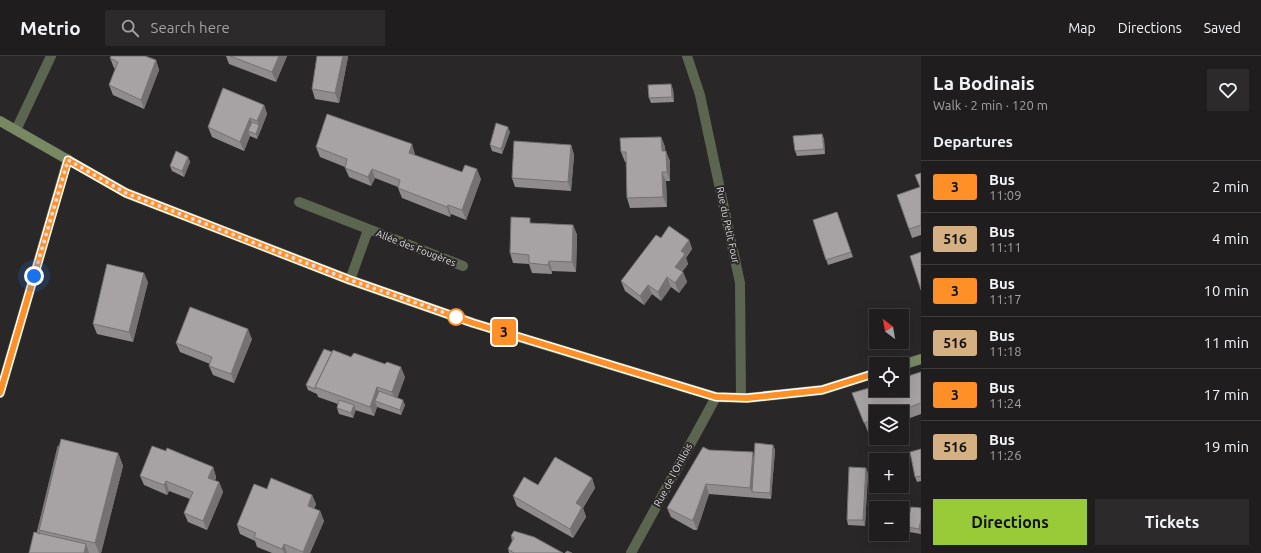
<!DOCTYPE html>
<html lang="en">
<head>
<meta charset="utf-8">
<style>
  body { margin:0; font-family:Ubuntu,sans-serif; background:#2d2a2b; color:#f1f3f6; height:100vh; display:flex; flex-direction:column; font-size:15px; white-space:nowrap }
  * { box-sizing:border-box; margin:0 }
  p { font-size:13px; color:#a2a2a4 }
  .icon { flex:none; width:22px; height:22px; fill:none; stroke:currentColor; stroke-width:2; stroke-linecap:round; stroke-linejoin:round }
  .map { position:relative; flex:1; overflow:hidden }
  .drawer { display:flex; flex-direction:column; background:#201d1e; width:340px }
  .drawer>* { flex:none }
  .badge { padding:0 8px; border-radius:3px; font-size:14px; line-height:26px }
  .needle { width:26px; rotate:329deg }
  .fabs { position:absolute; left:869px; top:253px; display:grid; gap:8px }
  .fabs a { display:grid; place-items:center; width:40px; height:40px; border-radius:0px; background:#201d1e; box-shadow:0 4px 16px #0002,0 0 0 1px #3d3b3c; font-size:20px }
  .you { position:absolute; width:20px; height:20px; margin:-10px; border:3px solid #fff; border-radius:50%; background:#1a73e8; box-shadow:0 0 0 6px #1a73e833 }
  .map>.badge { position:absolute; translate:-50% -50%; box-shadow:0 0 0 2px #fff }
  h2 { padding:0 12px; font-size:15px; line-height:36px }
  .round { display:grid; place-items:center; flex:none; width:42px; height:42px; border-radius:0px; background:#2d2a2b }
  .headline { display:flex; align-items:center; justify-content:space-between; height:68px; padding:0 12px }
  h1 { font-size:19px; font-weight:700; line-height:30px }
  .primary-button { display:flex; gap:8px; margin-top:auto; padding:8px 12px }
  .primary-button a { flex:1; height:46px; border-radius:0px; background:#98cb37; color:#111; font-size:16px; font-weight:700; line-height:46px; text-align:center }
  .primary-button a+a { background:#2d2a2b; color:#f1f3f6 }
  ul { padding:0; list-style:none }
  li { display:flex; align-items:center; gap:12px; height:52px; padding:0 12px; border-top:1px solid #3d3b3c }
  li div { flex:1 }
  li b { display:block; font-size:15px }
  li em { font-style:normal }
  li .badge { min-width:44px; font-weight:700; text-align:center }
  header { display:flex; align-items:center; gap:24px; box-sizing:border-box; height:56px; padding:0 20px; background:#201d1e; border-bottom:1px solid #3d3b3c }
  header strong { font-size:19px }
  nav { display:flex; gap:22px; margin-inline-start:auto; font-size:14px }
  .search { width:280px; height:36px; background:#2d2a2b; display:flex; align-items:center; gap:10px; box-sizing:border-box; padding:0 14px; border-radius:0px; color:#a2a2a4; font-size:15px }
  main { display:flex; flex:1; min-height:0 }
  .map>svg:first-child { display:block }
</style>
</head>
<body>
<header>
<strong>Metrio</strong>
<div class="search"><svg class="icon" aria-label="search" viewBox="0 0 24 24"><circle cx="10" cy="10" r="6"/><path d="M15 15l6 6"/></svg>Search here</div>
<nav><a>Map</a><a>Directions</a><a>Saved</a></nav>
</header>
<main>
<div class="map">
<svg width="921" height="497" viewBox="0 0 921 497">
  <rect width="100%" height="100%" fill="#2a2728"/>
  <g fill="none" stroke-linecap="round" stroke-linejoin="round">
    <!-- minor -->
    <path stroke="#5b654f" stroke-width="10" d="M 687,0 L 700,39 L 740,227 L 741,342
      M 16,74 L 51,0
      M 299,146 L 463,210
      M 350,224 L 368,174
      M 0,337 L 68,103
      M 631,497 L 716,341"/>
    <!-- secondary -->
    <path stroke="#788863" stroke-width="10" d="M 0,65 L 126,137 L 350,224 L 473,267 L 716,341 L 747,342 L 822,334 L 876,317
      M 902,309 L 921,303"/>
  </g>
  <!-- wall -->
  <path fill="#908b8d" d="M 226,0 L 287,0 L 276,26 L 229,8 Z
    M 348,1 L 339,47 L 315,43 L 312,33 Z
    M 110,2 L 156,4 L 159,14 L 144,53 L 113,39 L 109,29 L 115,13 L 114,12 Z
    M 673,33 L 674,46 L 651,47 L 649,42 Z
    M 264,49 L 267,58 L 257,83 L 250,80 L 244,95 L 212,81 L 208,71 Z
    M 510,76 L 502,98 L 492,95 L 490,89 Z
    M 822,78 L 824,83 L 825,98 L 797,100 L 795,95 Z
    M 661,81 L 665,91 L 665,95 L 670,105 L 670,125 L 666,125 L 667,151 L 630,152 L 627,142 L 626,106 L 625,106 L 621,96 Z
    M 571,89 L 574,99 L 571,135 L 515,131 L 512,122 Z
    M 316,91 L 415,98 L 415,99 L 481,123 L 466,164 L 451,158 L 450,161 L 402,142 L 398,132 L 398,131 L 375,122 L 371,130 L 349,121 L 345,112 L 345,111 L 320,101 Z
    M 188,101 L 190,106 L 184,121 L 172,115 L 170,110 Z
    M 921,117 L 921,179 L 912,182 L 897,139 L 920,131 Z
    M 837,156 L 853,201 L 828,209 L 813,164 Z
    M 532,167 L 573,169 L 577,179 L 576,216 L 552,215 L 552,218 L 532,217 L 529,208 L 513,207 L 510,197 Z
    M 661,182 L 689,184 L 692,193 L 686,202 L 688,208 L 682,216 L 683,216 L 687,226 L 679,237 L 671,231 L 661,245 L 652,238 L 644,249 L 625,235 L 621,225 Z
    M 148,226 L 133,286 L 97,278 L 93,268 Z
    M 252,283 L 234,327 L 213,319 L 209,310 L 210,308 L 180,296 L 176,287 Z
    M 332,296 L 405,321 L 397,342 L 405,349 L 401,359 L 377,351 L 374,360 L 355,354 L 353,362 L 339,358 L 337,352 L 338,348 L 318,341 L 317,338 L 308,334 L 306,329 Z
    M 921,316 L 921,358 L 902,365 L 902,356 L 876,356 L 876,374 L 868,376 L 852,337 Z
    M 773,389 L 775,394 L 771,443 L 709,438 L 697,474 L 694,474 L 671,461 L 667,452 L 709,394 L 754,401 Z
    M 59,390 L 118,397 L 123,410 L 101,497 L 29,497 L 37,477 Z
    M 921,393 L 921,425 L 917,426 L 915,421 Z
    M 166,395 L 213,411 L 216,421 L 215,425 L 219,426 L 223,436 L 207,474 L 188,466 L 184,457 L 190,443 L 169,435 L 167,439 L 144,429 L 140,420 Z
    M 868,417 L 865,470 L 848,469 L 847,464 Z
    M 592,422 L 595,432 L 583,452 L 586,461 L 573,482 L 517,450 L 513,440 L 538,429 Z
    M 267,433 L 312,439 L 316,448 L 314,453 L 320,455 L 324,465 L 310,497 L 272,497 L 257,491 L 255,485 L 240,478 L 237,469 Z
    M 921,452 L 921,478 L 909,476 L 907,471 Z
    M 511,480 L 563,497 L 509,497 L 508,493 L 512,485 Z"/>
  <!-- shaded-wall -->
  <path fill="#757173" d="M 279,0 L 287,0 L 276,26 L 272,16 Z
    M 343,0 L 348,0 L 348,1 L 339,47 L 335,37 Z
    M 156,4 L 159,14 L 144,53 L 141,44 Z
    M 671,28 L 673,33 L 674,46 L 672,41 Z
    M 264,49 L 267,58 L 261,74 L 257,65 Z
    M 250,62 L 254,71 L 248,75 L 250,80 L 244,95 L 240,86 Z
    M 259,69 L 261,74 L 257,83 L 256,78 Z
    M 508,71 L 510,76 L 502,98 L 501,93 Z
    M 822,78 L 824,83 L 825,98 L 824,93 Z
    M 661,81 L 665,91 L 666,105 L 662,95 Z
    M 412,88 L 415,98 L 413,107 L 409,97 Z
    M 571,89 L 574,99 L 571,135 L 568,126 Z
    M 666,95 L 670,105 L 670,125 L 667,116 Z
    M 188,101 L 190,106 L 184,121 L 182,115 Z
    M 372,113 L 375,122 L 371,130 L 368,121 Z
    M 477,113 L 481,123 L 466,164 L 462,154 Z
    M 662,116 L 666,125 L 667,151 L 663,141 Z
    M 448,149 L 451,158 L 450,161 L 447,151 Z
    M 573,169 L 577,179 L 576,216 L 572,206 Z
    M 689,184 L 692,193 L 686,202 L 688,208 L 679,220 L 675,211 L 681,195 Z
    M 549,205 L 552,215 L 552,218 L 548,209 Z
    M 683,216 L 687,226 L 679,237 L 675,227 Z
    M 144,217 L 148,226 L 133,286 L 129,276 Z
    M 667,221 L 671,231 L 661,245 L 658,236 Z
    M 648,229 L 652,238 L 644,249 L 640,240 Z
    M 248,273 L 252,283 L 234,327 L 231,318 Z
    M 401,311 L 405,321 L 396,346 L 392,336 Z
    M 377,331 L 381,341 L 375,345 L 377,351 L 374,360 L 370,351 Z
    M 403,344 L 405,349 L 401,359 L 400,354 Z
    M 354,349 L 356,354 L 353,362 L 351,357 Z
    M 773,389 L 775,394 L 771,443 L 770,437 Z
    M 753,396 L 756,406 L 752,436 L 750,432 Z
    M 118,397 L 123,410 L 101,497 L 99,497 L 95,487 Z
    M 213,411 L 216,421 L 212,432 L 208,422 Z
    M 866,412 L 868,417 L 865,470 L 863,464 Z
    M 592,422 L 595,432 L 583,452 L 586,461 L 573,482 L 570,473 L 576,447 Z
    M 166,425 L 169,435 L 167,439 L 164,429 Z
    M 219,426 L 223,436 L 207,474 L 203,465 Z
    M 706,428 L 709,438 L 697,474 L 693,464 Z
    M 312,439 L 316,448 L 311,460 L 308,450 Z
    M 320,455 L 324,465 L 310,497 L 303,497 Z
    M 921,463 L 921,478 L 919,473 Z
    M 86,488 L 89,497 L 84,497 Z
    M 284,488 L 287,497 L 284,497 L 282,493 Z"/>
  <!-- building -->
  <path fill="#a7a2a4" stroke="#757173" d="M 111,0 L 145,0 L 156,4 L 141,44 L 109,29 L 118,6 L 110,2 Z
    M 230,0 L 279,0 L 272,16 Z
    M 317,0 L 343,0 L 335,37 L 312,33 Z
    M 671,28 L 672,41 L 649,42 L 648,29 Z
    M 223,32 L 264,49 L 257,65 L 250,62 L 240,86 L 208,71 Z
    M 327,58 L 412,88 L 409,97 L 462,116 L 465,109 L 477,113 L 462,154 L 448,149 L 447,151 L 398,132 L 400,124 L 372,113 L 368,121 L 345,112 L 347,103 L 316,91 Z
    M 252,66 L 259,69 L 256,78 L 248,75 Z
    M 496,67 L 508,71 L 501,93 L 490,89 Z
    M 822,78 L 824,93 L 795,95 L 793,80 Z
    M 661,81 L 662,95 L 666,95 L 667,116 L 662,116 L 663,141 L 627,142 L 626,96 L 621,96 L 620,82 Z
    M 514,85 L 571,89 L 568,126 L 512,122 Z
    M 176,95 L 188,101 L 182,115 L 170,110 Z
    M 921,117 L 921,169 L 909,173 L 897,139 L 920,131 L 915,119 Z
    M 837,156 L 851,196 L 826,204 L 813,164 Z
    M 511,161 L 530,162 L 530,167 L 573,169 L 572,206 L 549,205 L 548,209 L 529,207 L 529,199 L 510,197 Z
    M 669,170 L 689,184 L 681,195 L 685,198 L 675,211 L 683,216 L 675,227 L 667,221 L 658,236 L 648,229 L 640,240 L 621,225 L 656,179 L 661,182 Z
    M 921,196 L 921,234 L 910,200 Z
    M 107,208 L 144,217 L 129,276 L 93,268 Z
    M 190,251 L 248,273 L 231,318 L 209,310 L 212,301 L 176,287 Z
    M 324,293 L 332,296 L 315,331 L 315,333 L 306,329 Z
    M 333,294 L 351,301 L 354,297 L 385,308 L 387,306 L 401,311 L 392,336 L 377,331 L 370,351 L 315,331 Z
    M 921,316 L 921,347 L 896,356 L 876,356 L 876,363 L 864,367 L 852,337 L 876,330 L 876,334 L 902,334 L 902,322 Z
    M 379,335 L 403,344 L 400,354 L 375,345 Z
    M 339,344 L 354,349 L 351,357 L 337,352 Z
    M 61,383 L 118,397 L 95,487 L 39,474 Z
    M 755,387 L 773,389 L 770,437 L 752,436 Z
    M 58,390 L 59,390 L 39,474 L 40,478 L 37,477 Z
    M 152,390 L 166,395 L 167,392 L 213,411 L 208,422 L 219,426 L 203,465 L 184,457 L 193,436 L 166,425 L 164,429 L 140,420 Z
    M 703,391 L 709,394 L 753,396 L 750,432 L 706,428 L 693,464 L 691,464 L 667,452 Z
    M 921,393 L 921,420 L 915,421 L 910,396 Z
    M 555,401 L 592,422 L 576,447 L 582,451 L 570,473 L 513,440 L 524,421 L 538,429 Z
    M 849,411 L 866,412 L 863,464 L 847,464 Z
    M 271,422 L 312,439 L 308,450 L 320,455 L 303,496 L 284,488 L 282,493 L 254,481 L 256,477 L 237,469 L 254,428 L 267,433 Z
    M 911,451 L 921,452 L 921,463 L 919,473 L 907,471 Z
    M 514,475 L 534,481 L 563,497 L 514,497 L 508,493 L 514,482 L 511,480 Z
    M 34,476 L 86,488 L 84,497 L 29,497 Z
    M 567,495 L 572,497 L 565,497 Z"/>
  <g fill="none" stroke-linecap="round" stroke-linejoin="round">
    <!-- line casing -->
    <g stroke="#fff" stroke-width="9">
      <path id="line" d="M 0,337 L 68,104 L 126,137 L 350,224 L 473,267 L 716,341 L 747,342 L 822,334 L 876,317"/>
    </g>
    <!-- line -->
    <use href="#line" stroke="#ff9027" stroke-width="6"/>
    <!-- walk -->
    <path stroke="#dedcdd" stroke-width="4" stroke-dasharray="0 7.2" d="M 34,220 L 68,104 L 126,137 L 350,224 L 460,262 L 456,261"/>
  </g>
  <!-- markers -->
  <circle fill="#fff" stroke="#ff9027" stroke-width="2" cx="456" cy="261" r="8"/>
  <g text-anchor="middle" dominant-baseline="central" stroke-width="4" stroke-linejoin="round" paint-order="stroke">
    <!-- street labels -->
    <g font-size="10" fill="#dedcdd" stroke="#2a2728">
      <text transform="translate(728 169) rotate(78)">Rue du Petit Four</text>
      <text transform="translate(416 192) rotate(21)">Allée des Fougères</text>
      <text transform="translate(673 419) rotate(-62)">Rue de l'Orillois</text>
    </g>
  </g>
</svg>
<div class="fabs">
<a><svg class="needle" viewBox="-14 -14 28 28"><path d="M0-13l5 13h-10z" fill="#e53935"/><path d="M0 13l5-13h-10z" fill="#a2a2a4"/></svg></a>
<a><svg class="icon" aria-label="locate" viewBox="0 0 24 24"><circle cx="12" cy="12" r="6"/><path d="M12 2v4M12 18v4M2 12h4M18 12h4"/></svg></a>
<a><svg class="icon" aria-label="layers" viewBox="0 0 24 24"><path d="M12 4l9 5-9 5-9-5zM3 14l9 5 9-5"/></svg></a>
<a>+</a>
<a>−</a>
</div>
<div class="you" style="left:34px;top:220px"></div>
<b class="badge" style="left:504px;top:276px;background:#ff9027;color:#111">3</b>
</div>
<section class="drawer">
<div class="headline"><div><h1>La Bodinais</h1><p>Walk · 2 min · 120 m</p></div><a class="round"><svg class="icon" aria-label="heart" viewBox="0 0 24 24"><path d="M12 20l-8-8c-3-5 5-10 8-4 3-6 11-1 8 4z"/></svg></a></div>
<h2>Departures</h2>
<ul>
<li><span class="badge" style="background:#ff9027;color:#111">3</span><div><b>Bus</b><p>11:09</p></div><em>2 min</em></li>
<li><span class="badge" style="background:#d5b082;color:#111">516</span><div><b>Bus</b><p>11:11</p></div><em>4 min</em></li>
<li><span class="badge" style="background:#ff9027;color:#111">3</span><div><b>Bus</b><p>11:17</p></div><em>10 min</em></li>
<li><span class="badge" style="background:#d5b082;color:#111">516</span><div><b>Bus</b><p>11:18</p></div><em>11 min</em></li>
<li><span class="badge" style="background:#ff9027;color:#111">3</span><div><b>Bus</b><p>11:24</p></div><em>17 min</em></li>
<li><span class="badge" style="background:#d5b082;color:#111">516</span><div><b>Bus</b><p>11:26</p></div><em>19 min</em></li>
</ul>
<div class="primary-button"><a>Directions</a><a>Tickets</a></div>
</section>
</main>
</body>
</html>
